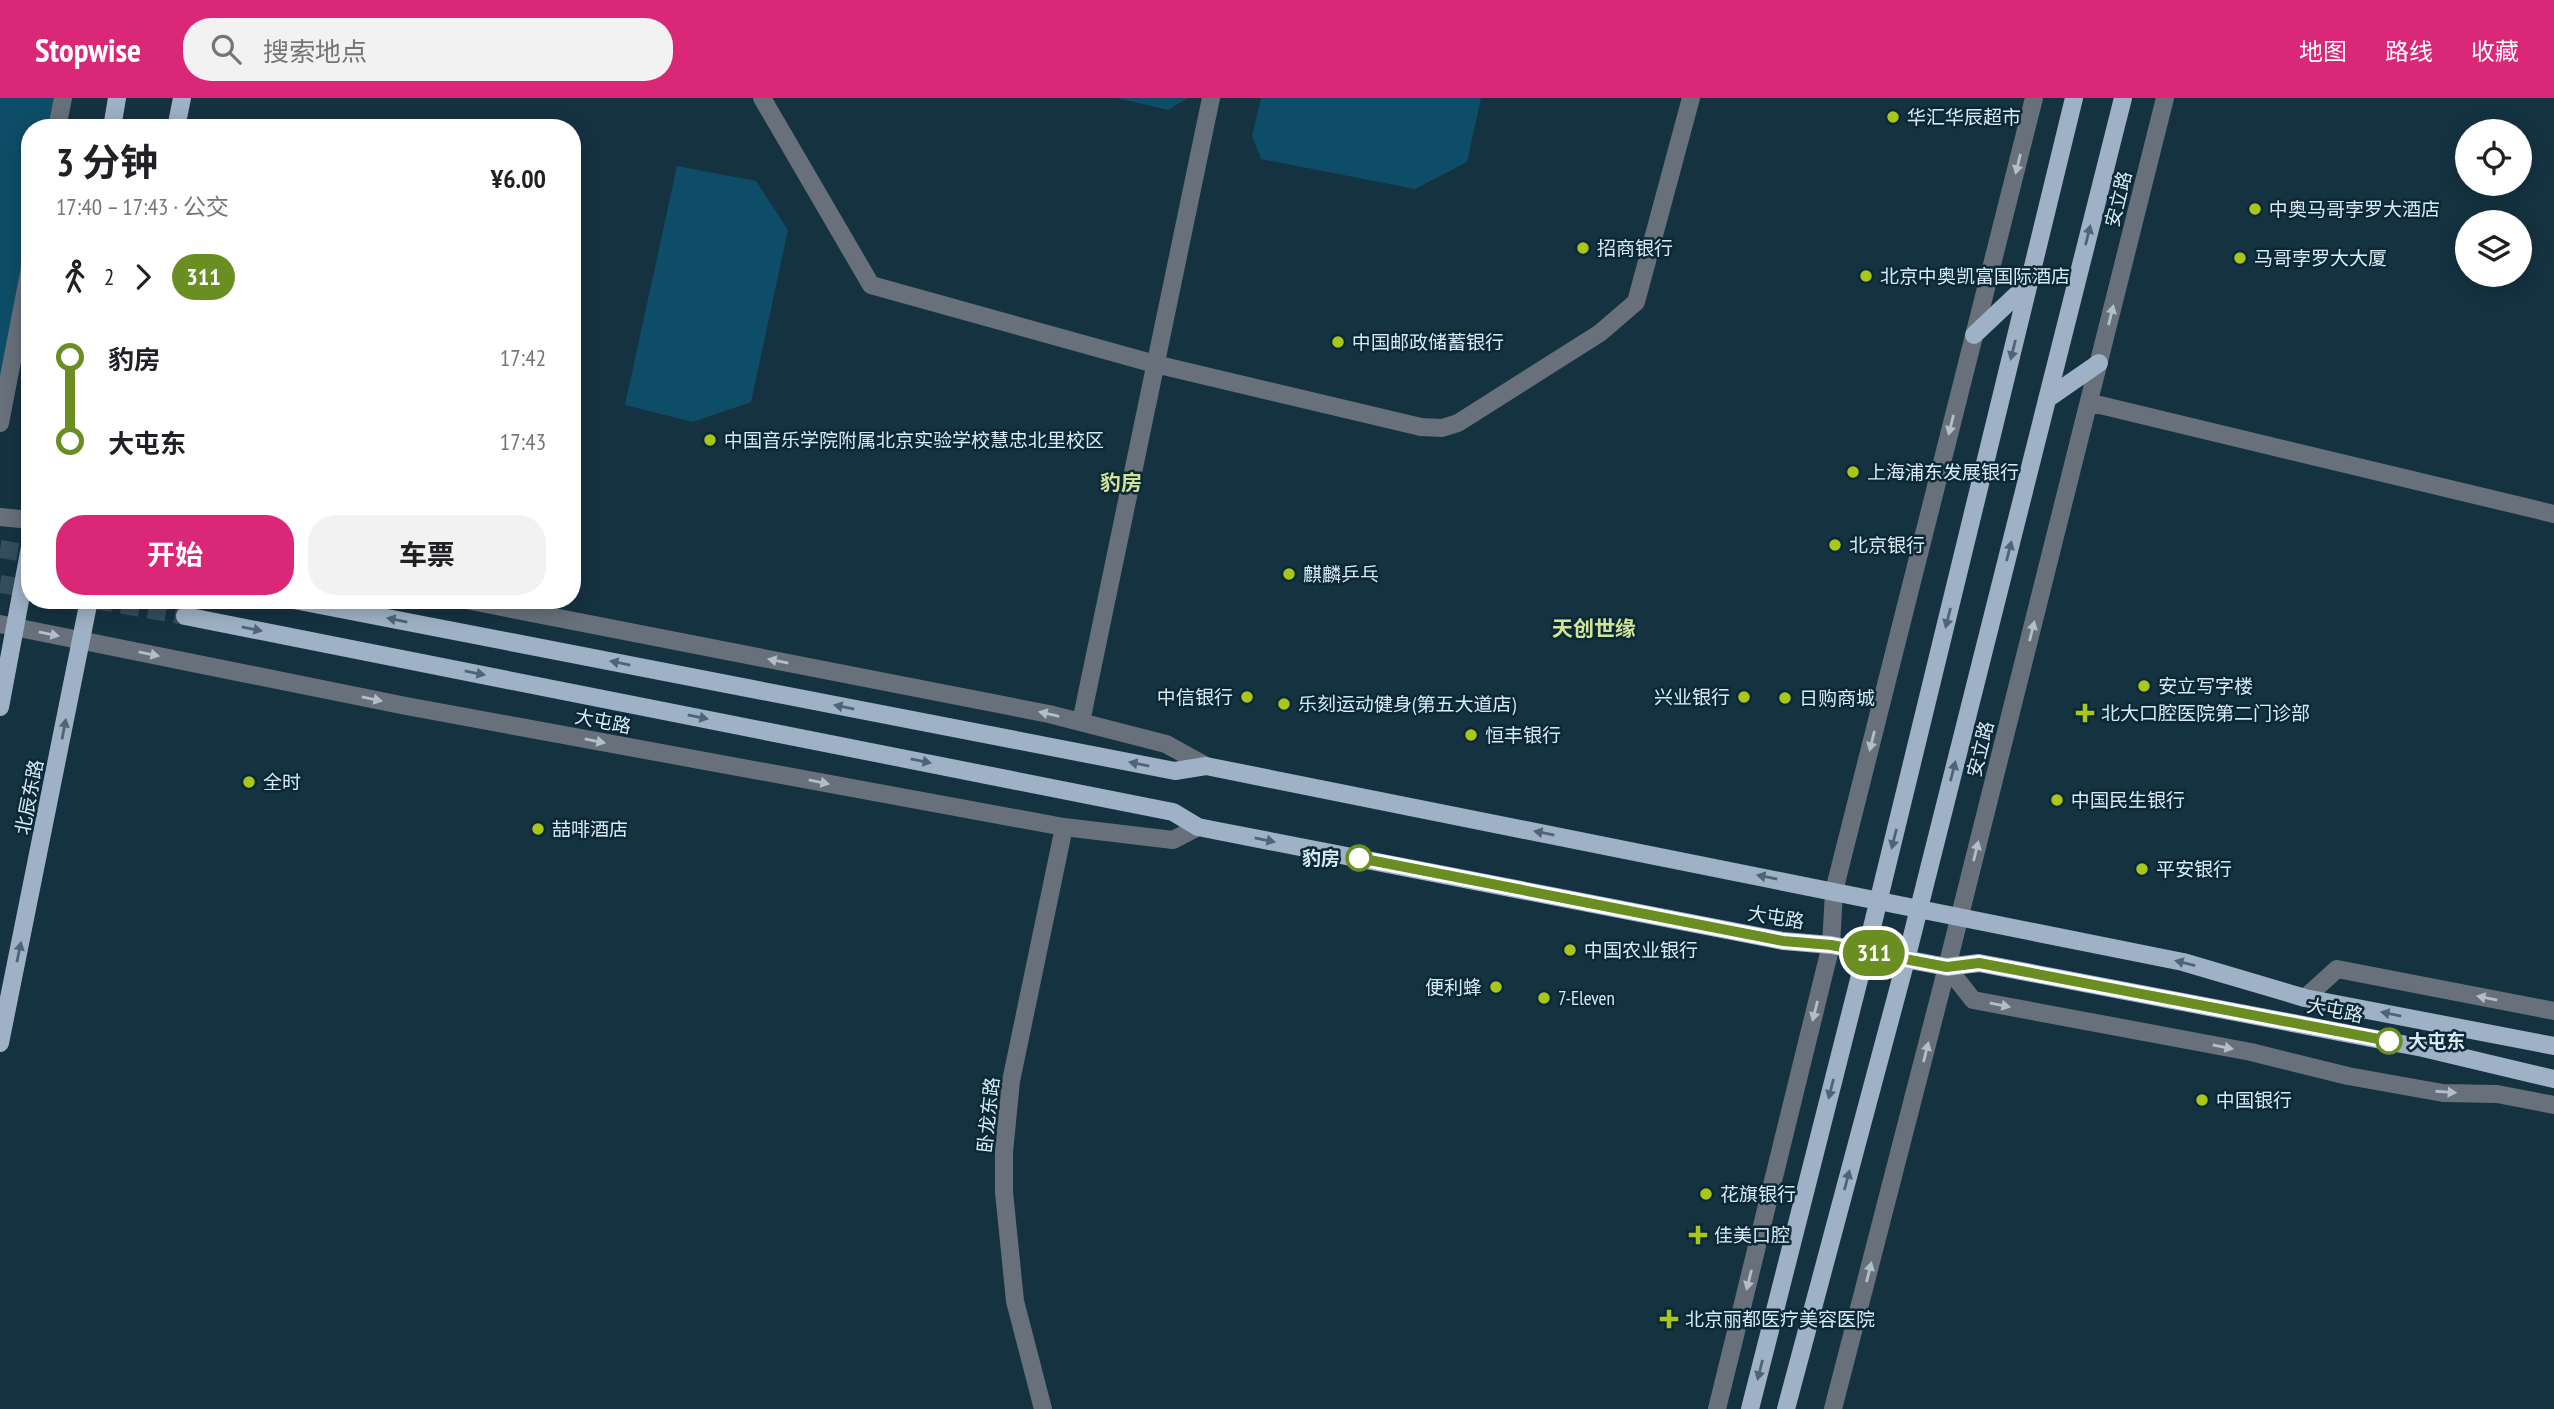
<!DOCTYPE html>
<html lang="zh">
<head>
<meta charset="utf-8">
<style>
  body { margin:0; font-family:"PT Sans Narrow","Noto Sans SC",sans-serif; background:#f2f2f2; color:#202124; height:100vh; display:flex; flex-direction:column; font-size:26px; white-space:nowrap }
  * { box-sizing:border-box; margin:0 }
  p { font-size:23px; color:#757577 }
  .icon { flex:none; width:38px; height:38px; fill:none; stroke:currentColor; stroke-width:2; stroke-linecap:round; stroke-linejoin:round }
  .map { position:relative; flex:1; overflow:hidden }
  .panel { position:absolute; left:21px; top:21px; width:560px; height:490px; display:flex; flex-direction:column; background:#fff; border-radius:28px; box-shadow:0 4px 18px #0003 }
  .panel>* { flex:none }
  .badge { padding:0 14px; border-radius:23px; font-size:24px; line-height:46px }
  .fabs { position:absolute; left:2455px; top:21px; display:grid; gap:14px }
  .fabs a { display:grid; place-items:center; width:77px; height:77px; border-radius:50%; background:#fff; box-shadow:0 4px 18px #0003; font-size:35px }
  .map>.badge { position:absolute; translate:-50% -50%; box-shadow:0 0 0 4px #fff }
  .legs { display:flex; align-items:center; gap:10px; height:77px; padding:0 35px; font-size:23px }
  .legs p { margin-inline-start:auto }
  .head { display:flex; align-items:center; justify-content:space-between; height:119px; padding:0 35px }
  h1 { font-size:38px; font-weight:700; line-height:52px }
  .cta { display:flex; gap:14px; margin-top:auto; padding:14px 35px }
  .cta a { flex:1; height:80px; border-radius:28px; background:#db2777; color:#fff; font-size:28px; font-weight:700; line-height:80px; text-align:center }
  .cta a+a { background:#f2f2f2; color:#202124 }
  ul { padding:0 35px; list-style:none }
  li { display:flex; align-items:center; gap:24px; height:84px; font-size:26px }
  li i { display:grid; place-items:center; width:10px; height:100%; margin:0 9px; background:currentColor }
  li i::after { content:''; width:18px; height:18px; margin:-9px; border:5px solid; border-radius:50%; background:#fff }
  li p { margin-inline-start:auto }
  li:first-child i { background:linear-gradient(#0000 50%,currentColor 0) }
  li:last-child i { background:linear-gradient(currentColor 50%,#0000 0) }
  header { display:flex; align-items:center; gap:42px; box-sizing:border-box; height:98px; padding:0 35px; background:#db2777; color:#fff }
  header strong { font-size:33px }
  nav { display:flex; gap:38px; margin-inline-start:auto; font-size:24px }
  .search { width:490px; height:63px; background:#f2f2f2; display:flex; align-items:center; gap:18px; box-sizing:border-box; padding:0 24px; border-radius:28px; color:#757577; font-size:26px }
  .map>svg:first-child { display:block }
</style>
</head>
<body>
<header>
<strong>Stopwise</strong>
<div class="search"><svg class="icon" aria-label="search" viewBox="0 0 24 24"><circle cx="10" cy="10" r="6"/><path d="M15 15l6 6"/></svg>搜索地点</div>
<nav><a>地图</a><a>路线</a><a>收藏</a></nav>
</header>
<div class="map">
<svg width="2554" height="1311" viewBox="0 0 2554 1311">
  <rect width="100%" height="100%" fill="#153241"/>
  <!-- green -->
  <path fill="#0e4d67" d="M 0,0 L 55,0 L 49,30 L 30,30 L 30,130 L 0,285 Z
    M 1117,0 L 1188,0 L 1168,12 Z
    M 1261,0 L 1481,0 L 1467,64 L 1415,91 L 1261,61 L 1252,38 Z
    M 677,68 L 756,83 L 788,132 L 751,304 L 693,324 L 625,307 Z"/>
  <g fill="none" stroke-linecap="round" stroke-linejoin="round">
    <!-- major-tunnel -->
    <path stroke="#334e5c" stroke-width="18" stroke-dasharray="18 9" stroke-linecap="butt" d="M 0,451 L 30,456
      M 0,486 L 30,491
      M 95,502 L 185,518"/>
    <!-- minor -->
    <path stroke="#67707b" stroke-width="18" d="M 762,0 L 871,187 L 1155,266 L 1421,329 L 1442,330 L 1458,325 L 1600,235 L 1636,204 L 1691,0
      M 57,30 L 63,0
      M 2089,307 L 2100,307 L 2554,416
      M 0,325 L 30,170
      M 0,419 L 30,422
      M 466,502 L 1049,616 L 1166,646 L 1206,668
      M 0,526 L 406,608 L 1064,729 L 1173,742 L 1198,729
      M 1081,624 L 1211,0
      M 1947,869 L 1973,902 L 2251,954 L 2348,978 L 2443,995 L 2497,996 L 2554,1007
      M 2305,900 L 2337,871 L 2554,913
      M 1043,1311 L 1015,1203 L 1004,1094 L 1004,1054 L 1011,983 L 1064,729
      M 1717,1311 L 1831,847 L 1834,793 L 2034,0
      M 1833,1311 L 1947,869 L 2165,0"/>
    <!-- major -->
    <path stroke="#9fb1c6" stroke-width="18" d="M 112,30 L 117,0
      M 176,30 L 182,0
      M 1974,237 L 2029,185
      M 2047,301 L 2099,265
      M 294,502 L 1175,673 L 1206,668 L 2183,864 L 2305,900 L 2554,948
      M 185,518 L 1173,714 L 1198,729 L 1218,733 L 1783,843 L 1831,847 L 1947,869 L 1979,865 L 2423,950 L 2554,981
      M 0,609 L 30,449
      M 0,945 L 89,502
      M 1750,1311 L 1866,854 L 2074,0
      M 1786,1311 L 1906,862 L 2123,0"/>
  </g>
  <!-- one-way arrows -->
  <defs><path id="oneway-solid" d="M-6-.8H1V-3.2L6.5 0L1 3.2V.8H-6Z" transform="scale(1.75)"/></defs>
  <g fill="#b2bfca">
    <use href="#oneway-solid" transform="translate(2018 66) rotate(104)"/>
    <use href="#oneway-solid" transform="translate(2111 217) rotate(-76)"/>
    <use href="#oneway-solid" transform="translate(1951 327) rotate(104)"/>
    <use href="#oneway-solid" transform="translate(2032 533) rotate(-76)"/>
    <use href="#oneway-solid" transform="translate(49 536) rotate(12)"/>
    <use href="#oneway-solid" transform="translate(149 556) rotate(11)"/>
    <use href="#oneway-solid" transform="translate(778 563) rotate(-169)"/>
    <use href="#oneway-solid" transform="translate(372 601) rotate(11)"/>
    <use href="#oneway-solid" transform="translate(1049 616) rotate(-167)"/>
    <use href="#oneway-solid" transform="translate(595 643) rotate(11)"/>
    <use href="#oneway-solid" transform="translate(1872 643) rotate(104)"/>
    <use href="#oneway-solid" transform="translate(819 684) rotate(11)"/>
    <use href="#oneway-solid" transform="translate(1976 753) rotate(-76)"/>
    <use href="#oneway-solid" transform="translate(2487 900) rotate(-169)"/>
    <use href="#oneway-solid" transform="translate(2000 907) rotate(11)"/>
    <use href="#oneway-solid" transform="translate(1815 913) rotate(104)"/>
    <use href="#oneway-solid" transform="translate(2223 949) rotate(11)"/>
    <use href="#oneway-solid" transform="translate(1926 954) rotate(-76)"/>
    <use href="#oneway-solid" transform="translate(2446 994) rotate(4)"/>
    <use href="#oneway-solid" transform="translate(1869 1174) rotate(-76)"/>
    <use href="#oneway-solid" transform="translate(1749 1182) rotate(104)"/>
  </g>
  <g fill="#4d6677">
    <use href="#oneway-solid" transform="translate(2088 137) rotate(-76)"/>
    <use href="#oneway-solid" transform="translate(2013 252) rotate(104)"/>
    <use href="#oneway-solid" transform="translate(2009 453) rotate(-76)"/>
    <use href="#oneway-solid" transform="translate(1948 520) rotate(104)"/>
    <use href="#oneway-solid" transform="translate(397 522) rotate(-169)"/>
    <use href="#oneway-solid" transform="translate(252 531) rotate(11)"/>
    <use href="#oneway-solid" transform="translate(620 565) rotate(-169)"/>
    <use href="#oneway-solid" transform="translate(475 575) rotate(11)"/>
    <use href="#oneway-solid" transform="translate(844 609) rotate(-169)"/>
    <use href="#oneway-solid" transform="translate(698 619) rotate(11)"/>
    <use href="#oneway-solid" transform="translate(64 631) rotate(-79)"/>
    <use href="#oneway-solid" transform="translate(921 663) rotate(11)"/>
    <use href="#oneway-solid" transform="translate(1139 666) rotate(-169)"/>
    <use href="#oneway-solid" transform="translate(1953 673) rotate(-76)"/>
    <use href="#oneway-solid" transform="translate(1544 735) rotate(-169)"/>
    <use href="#oneway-solid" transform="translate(1894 741) rotate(104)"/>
    <use href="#oneway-solid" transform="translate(1265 742) rotate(11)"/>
    <use href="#oneway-solid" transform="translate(1767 779) rotate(-169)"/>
    <use href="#oneway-solid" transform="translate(19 854) rotate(-78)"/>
    <use href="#oneway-solid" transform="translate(2185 865) rotate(-166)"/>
    <use href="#oneway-solid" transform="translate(2391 916) rotate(-169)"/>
    <use href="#oneway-solid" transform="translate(1831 991) rotate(104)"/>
    <use href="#oneway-solid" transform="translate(1847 1082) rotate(-75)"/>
    <use href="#oneway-solid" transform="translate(1760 1272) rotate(104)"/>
  </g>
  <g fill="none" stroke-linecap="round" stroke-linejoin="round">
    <!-- line-1 casing -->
    <g stroke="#fff" stroke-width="16">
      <path id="line-1" d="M 1359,760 L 1783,843 L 1831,847 L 1947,869 L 1979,865 L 2389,943"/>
    </g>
    <!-- line-1 -->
    <use href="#line-1" stroke="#6b8e23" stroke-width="10"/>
  </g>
  <!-- markers -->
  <g fill="#aac718" stroke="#0a2836" stroke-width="2.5">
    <circle cx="1893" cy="19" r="7"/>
    <circle cx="2255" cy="111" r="7"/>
    <circle cx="1583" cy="150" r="7"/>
    <circle cx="2240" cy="160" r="7"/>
    <circle cx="1866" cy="178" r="7"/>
    <circle cx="1338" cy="244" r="7"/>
    <circle cx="710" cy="342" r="7"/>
    <circle cx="1853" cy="374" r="7"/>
    <circle cx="1835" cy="447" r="7"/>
    <circle cx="1289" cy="476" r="7"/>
    <circle cx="2144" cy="588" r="7"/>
    <circle cx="1247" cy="599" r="7"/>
    <circle cx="1744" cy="599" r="7"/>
    <circle cx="1785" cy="600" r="7"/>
    <circle cx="1284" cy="606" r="7"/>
    <path d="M2081.5 604.5h7v7h7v7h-7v7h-7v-7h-7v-7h7z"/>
    <circle cx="1471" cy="637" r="7"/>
    <circle cx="249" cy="684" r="7"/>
    <circle cx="2057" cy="702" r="7"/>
    <circle cx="538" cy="731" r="7"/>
    <circle cx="2142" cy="771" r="7"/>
    <circle cx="1570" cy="852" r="7"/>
    <circle cx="1496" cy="889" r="7"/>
    <circle cx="1544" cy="900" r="7"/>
    <circle cx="2202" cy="1002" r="7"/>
    <circle cx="1706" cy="1096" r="7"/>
    <path d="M1694.5 1126.5h7v7h7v7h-7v7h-7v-7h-7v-7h7z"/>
    <path d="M1665.5 1210.5h7v7h7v7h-7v7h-7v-7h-7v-7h7z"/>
  </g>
  <g fill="#fff" stroke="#6b8e23" stroke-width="3.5">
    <circle cx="1359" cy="760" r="12"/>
    <circle cx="2389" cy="943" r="12"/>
  </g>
  <g text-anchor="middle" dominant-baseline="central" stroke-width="5" stroke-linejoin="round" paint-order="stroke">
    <!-- poi labels -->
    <g font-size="19" fill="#daeaf4" stroke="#0a2836" text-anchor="start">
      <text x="1907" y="19">华汇华辰超市</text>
      <text x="2269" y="111">中奥马哥孛罗大酒店</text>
      <text x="1597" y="150">招商银行</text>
      <text x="2254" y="160">马哥孛罗大大厦</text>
      <text x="1880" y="178">北京中奥凯富国际酒店</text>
      <text x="1352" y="244">中国邮政储蓄银行</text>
      <text x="724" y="342">中国音乐学院附属北京实验学校慧忠北里校区</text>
      <text x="1867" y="374">上海浦东发展银行</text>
      <text x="1849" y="447">北京银行</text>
      <text x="1303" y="476">麒麟乒乓</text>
      <text x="2158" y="588">安立写字楼</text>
      <text x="1233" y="599" text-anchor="end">中信银行</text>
      <text x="1730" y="599" text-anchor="end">兴业银行</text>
      <text x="1799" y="600">日购商城</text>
      <text x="1298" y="606">乐刻运动健身(第五大道店)</text>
      <text x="2101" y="615">北大口腔医院第二门诊部</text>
      <text x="1485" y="637">恒丰银行</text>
      <text x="263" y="684">全时</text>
      <text x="2071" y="702">中国民生银行</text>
      <text x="552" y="731">喆啡酒店</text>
      <text x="2156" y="771">平安银行</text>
      <text x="1584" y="852">中国农业银行</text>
      <text x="1482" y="889" text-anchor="end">便利蜂</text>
      <text x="1558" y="900">7-Eleven</text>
      <text x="2216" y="1002">中国银行</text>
      <text x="1720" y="1096">花旗银行</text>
      <text x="1714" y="1137">佳美口腔</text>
      <text x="1685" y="1221">北京丽都医疗美容医院</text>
    </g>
    <!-- street labels -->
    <g font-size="19" fill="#daeaf4" stroke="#0a2836">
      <text transform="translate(2118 101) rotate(-76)">安立路</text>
      <text transform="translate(603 623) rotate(11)">大屯路</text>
      <text transform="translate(1980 651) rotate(-76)">安立路</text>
      <text transform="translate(29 699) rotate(-79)">北辰东路</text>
      <text transform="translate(1776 819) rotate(9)">大屯路</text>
      <text transform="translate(2335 912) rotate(11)">大屯路</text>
      <text transform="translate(988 1017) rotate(-84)">卧龙东路</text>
    </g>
    <!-- stop labels -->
    <g font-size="19" font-weight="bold" fill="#daeaf4" stroke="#0a2836" text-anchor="end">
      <text x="1340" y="760">豹房</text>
      <text x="2408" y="943" text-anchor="start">大屯东</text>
    </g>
    <!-- neighbourhood labels -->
    <g font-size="21" font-weight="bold" fill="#d1e498" stroke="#0a2836">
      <text x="1121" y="384">豹房</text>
      <text x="1594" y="530">天创世缘</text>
    </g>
  </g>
</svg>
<div class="fabs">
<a><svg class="icon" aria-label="locate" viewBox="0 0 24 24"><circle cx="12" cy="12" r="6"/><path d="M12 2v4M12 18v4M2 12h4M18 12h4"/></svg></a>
<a><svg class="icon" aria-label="layers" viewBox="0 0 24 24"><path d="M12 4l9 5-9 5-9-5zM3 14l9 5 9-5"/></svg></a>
</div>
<b class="badge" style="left:1874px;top:855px;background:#6b8e23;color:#fff">311</b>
<section class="panel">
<div class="head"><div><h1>3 分钟</h1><p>17:40 – 17:43 · 公交</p></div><b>¥6.00</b></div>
<div class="legs"><svg class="icon" aria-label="walk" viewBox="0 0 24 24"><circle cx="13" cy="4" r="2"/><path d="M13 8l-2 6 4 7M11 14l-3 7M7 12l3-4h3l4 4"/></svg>2<svg class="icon" aria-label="forward" viewBox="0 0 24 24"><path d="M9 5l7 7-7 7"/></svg><b class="badge" style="background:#6b8e23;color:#fff">311</b></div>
<ul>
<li><i style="color:#6b8e23"></i><b>豹房</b><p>17:42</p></li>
<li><i style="color:#6b8e23"></i><b>大屯东</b><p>17:43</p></li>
</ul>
<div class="cta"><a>开始</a><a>车票</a></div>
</section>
</div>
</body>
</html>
